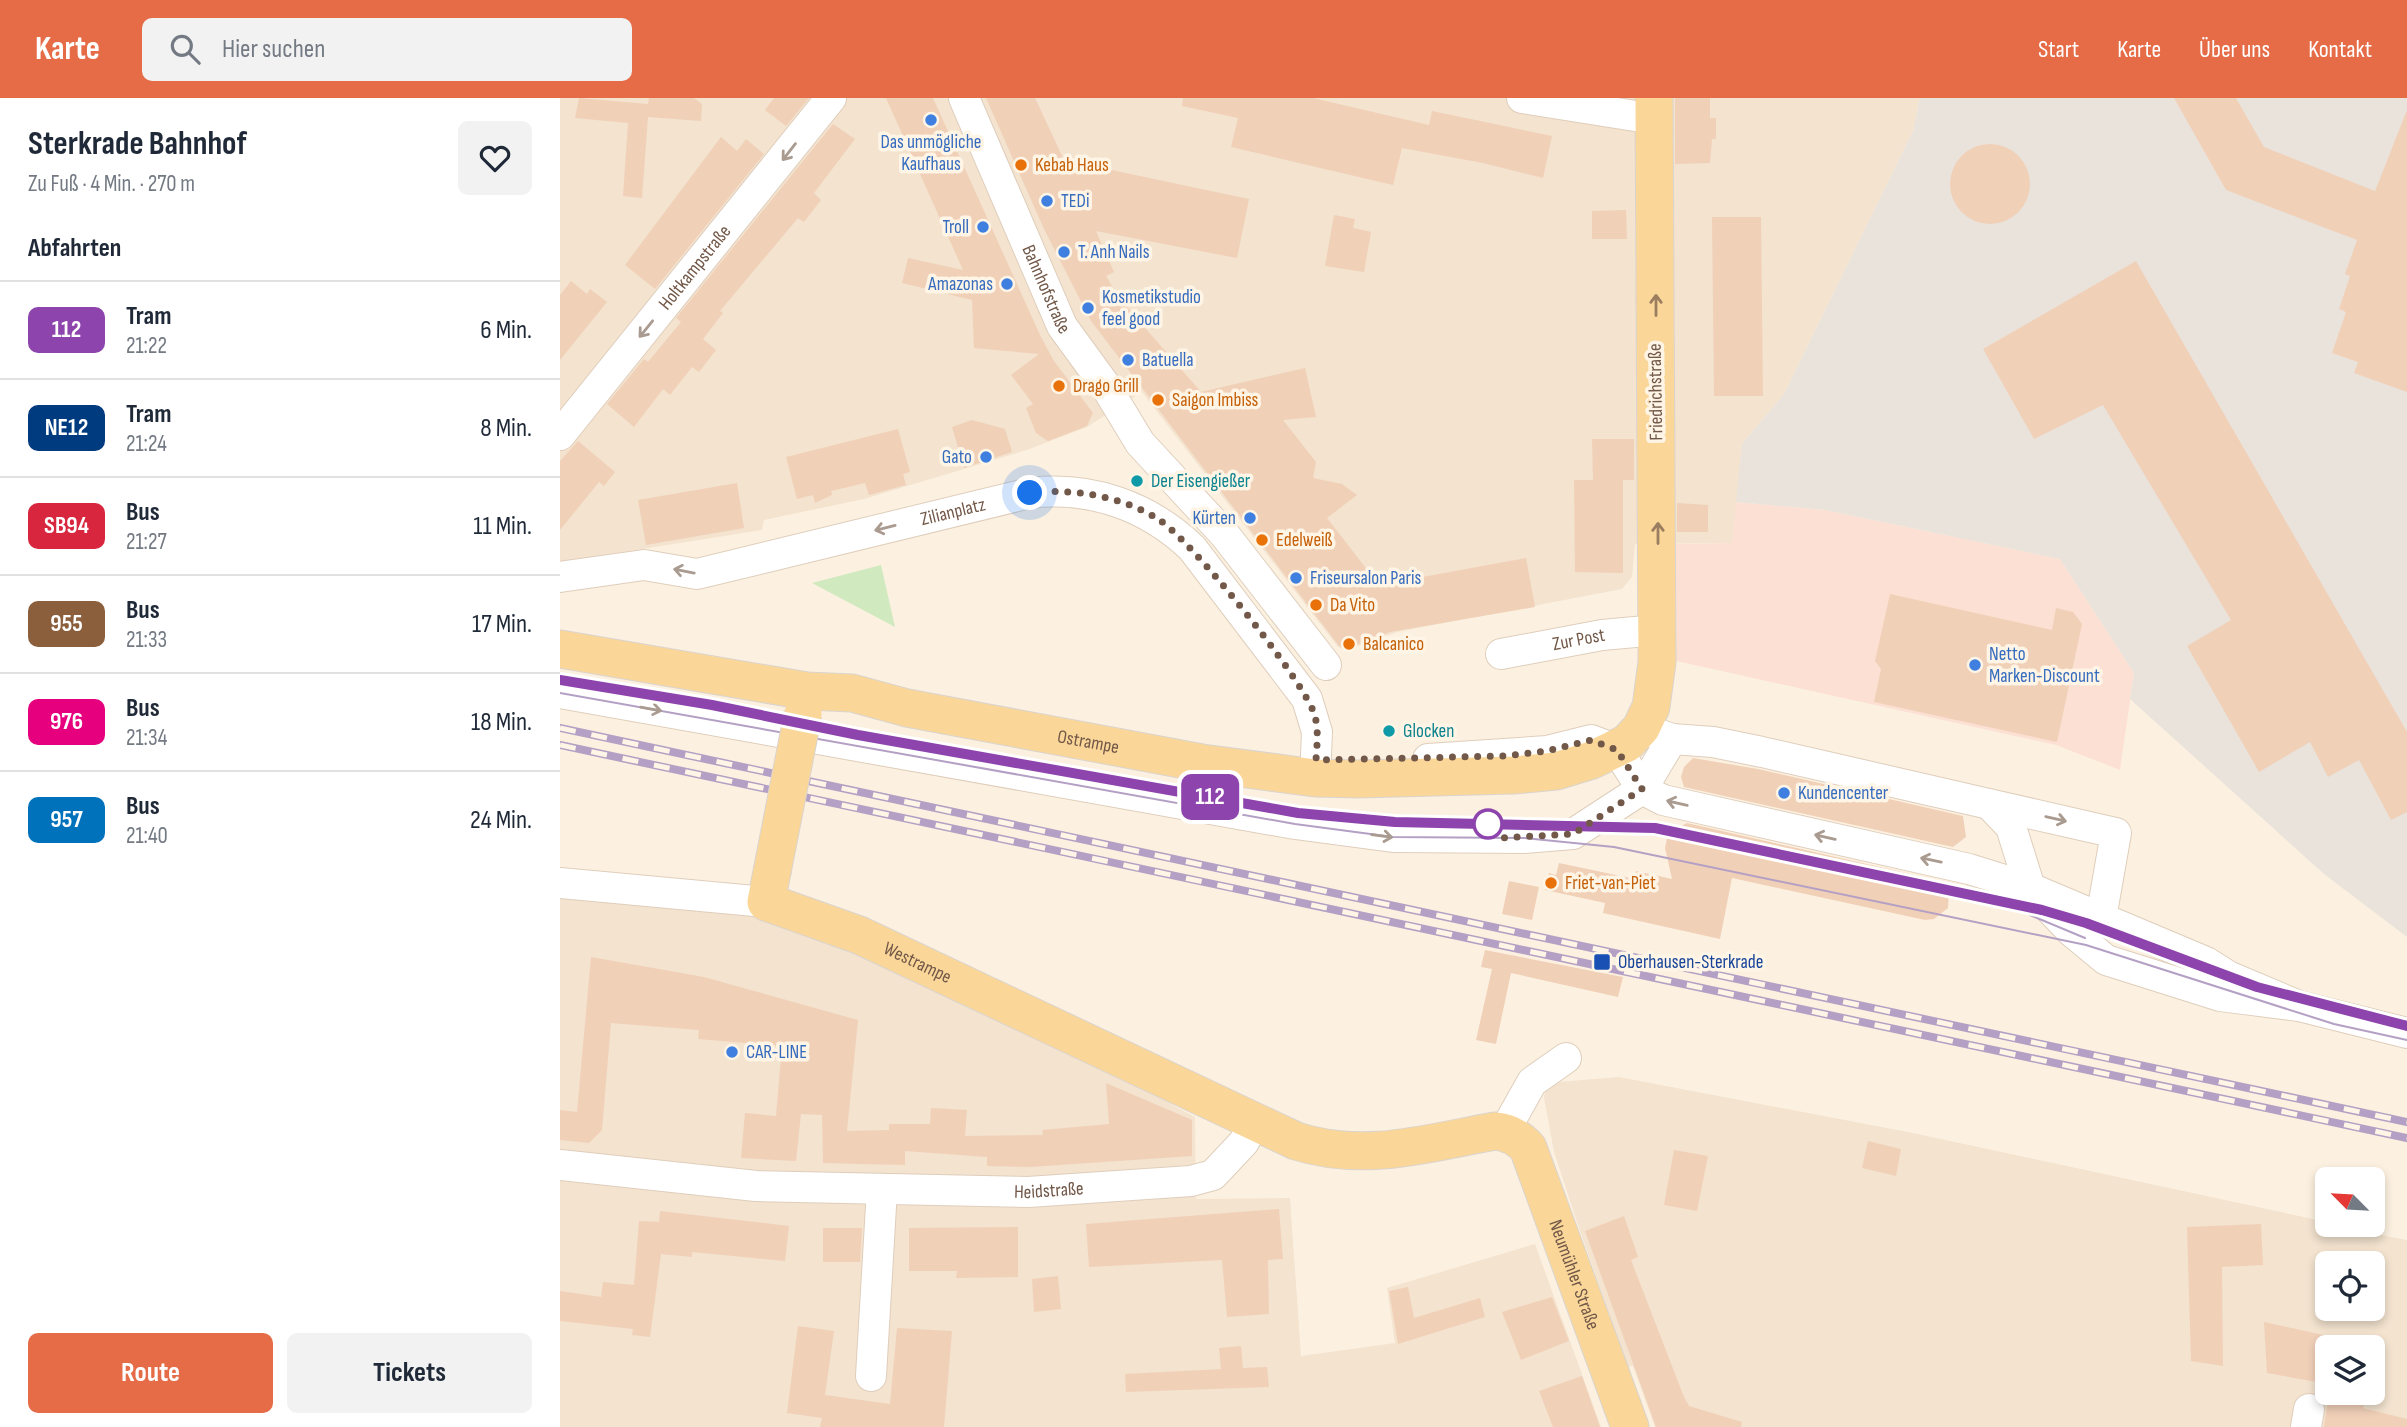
<!DOCTYPE html>
<html lang="de">
<head>
<meta charset="utf-8">
<style>
  body { margin:0; font-family:"Sofia Sans Condensed",sans-serif; background:#f2f2f3; color:#1f2937; height:100vh; display:flex; flex-direction:column; font-size:26px; white-space:nowrap }
  * { box-sizing:border-box; margin:0 }
  p { font-size:23px; color:#747a83 }
  .icon { flex:none; width:38px; height:38px; fill:none; stroke:currentColor; stroke-width:2; stroke-linecap:round; stroke-linejoin:round }
  .map { position:relative; flex:1; overflow:hidden }
  .panel { display:flex; flex-direction:column; background:#fff; width:560px }
  .panel>* { flex:none }
  .badge { padding:0 14px; border-radius:10px; font-size:24px; line-height:46px }
  .needle { width:46px; rotate:294deg }
  .controls { position:absolute; left:1755px; top:1069px; display:grid; gap:14px }
  .controls a { display:grid; place-items:center; width:70px; height:70px; border-radius:10px; background:#fff; box-shadow:0 4px 10px #0003; font-size:35px }
  .you { position:absolute; width:35px; height:35px; margin:-18px; border:5px solid #fff; border-radius:50%; background:#1a73e8; box-shadow:0 0 0 10px #1a73e833 }
  .map>.badge { position:absolute; translate:-50% -50%; box-shadow:0 0 0 4px #fff }
  h2 { padding:0 28px; font-size:26px; line-height:63px }
  .round { display:grid; place-items:center; flex:none; width:74px; height:74px; border-radius:10px; background:#f2f2f3 }
  .overview { display:flex; align-items:center; justify-content:space-between; height:119px; padding:0 28px }
  h1 { font-size:33px; font-weight:700; line-height:52px }
  .primary-button { display:flex; gap:14px; margin-top:auto; padding:14px 28px }
  .primary-button a { flex:1; height:80px; border-radius:10px; background:#e56c46; color:#fff; font-size:28px; font-weight:700; line-height:80px; text-align:center }
  .primary-button a+a { background:#f2f2f3; color:#1f2937 }
  ul { padding:0; list-style:none }
  li { display:flex; align-items:center; gap:21px; height:98px; padding:0 28px; border-top:2px solid #e0e1e3 }
  li div { flex:1 }
  li b { display:block; font-size:26px }
  li em { font-style:normal }
  li .badge { min-width:77px; font-weight:700; text-align:center }
  header { display:flex; align-items:center; gap:42px; box-sizing:border-box; height:98px; padding:0 35px; background:#e56c46; color:#fff }
  header strong { font-size:33px }
  nav { display:flex; gap:38px; margin-inline-start:auto; font-size:24px }
  .search { width:490px; height:63px; background:#f2f2f3; display:flex; align-items:center; gap:18px; box-sizing:border-box; padding:0 24px; border-radius:10px; color:#747a83; font-size:26px }
  main { display:flex; flex:1; min-height:0 }
  .map>svg:first-child { display:block }
</style>
</head>
<body>
<header>
<strong>Karte</strong>
<div class="search"><svg class="icon" aria-label="search" viewBox="0 0 24 24"><circle cx="10" cy="10" r="6"/><path d="M15 15l6 6"/></svg>Hier suchen</div>
<nav><a>Start</a><a>Karte</a><a>Über uns</a><a>Kontakt</a></nav>
</header>
<main>
<section class="panel">
<div class="overview"><div><h1>Sterkrade Bahnhof</h1><p>Zu Fuß · 4 Min. · 270 m</p></div><a class="round"><svg class="icon" aria-label="heart" viewBox="0 0 24 24"><path d="M12 20l-8-8c-3-5 5-10 8-4 3-6 11-1 8 4z"/></svg></a></div>
<h2>Abfahrten</h2>
<ul>
<li><span class="badge" style="background:#8e44ad;color:#fff">112</span><div><b>Tram</b><p>21:22</p></div><em>6 Min.</em></li>
<li><span class="badge" style="background:#003b80;color:#fff">NE12</span><div><b>Tram</b><p>21:24</p></div><em>8 Min.</em></li>
<li><span class="badge" style="background:#d7263d;color:#fff">SB94</span><div><b>Bus</b><p>21:27</p></div><em>11 Min.</em></li>
<li><span class="badge" style="background:#8b5e3c;color:#fff">955</span><div><b>Bus</b><p>21:33</p></div><em>17 Min.</em></li>
<li><span class="badge" style="background:#e6007e;color:#fff">976</span><div><b>Bus</b><p>21:34</p></div><em>18 Min.</em></li>
<li><span class="badge" style="background:#0072bc;color:#fff">957</span><div><b>Bus</b><p>21:40</p></div><em>24 Min.</em></li>
</ul>
<div class="primary-button"><a>Route</a><a>Tickets</a></div>
</section>
<div class="map">
<svg width="1847" height="1329" viewBox="0 0 1847 1329">
  <rect width="100%" height="100%" fill="#fcf1e0"/>
  <!-- residential -->
  <path fill="#f3e3cf" fill-rule="evenodd" d="M 0,0 L 1360,0 L 1353,33 L 1224,296 L 1182,346 L 1173,445 L 1075,446 L 1072,479 L 1062,491 L 837,534 L 786,552 L 778,549 L 582,294 L 527,329 L 467,352 L 304,401 L 204,422 L 202,432 L 0,464 Z
    M 0,796 L 178,808 L 411,898 L 635,1019 L 636,1101 L 730,1100 L 741,1258 L 835,1245 L 827,1190 L 975,1146 L 1041,1329 L 0,1329 Z
    M 1059,979 L 1353,1035 L 1767,1124 L 1768,1127 L 1847,1142 L 1847,1329 L 1095,1329 L 1073,1268 L 1068,1269 L 1019,1130 L 994,1054 L 984,1000 L 986,985 ZM 1768,1166 L 1813,1166 L 1813,1211 L 1768,1211 ZM 1768,1250 L 1813,1250 L 1813,1295 L 1768,1295 Z"/>
  <!-- commercial -->
  <path fill="#fce0d4" d="M 1176,404 L 1265,412 L 1500,461 L 1574,575 L 1560,672 L 1496,647 L 1112,562 L 1116,446 L 1172,445 Z"/>
  <!-- industrial -->
  <path fill="#eae3dc" d="M 1360,0 L 1847,0 L 1847,839 L 1764,776 L 1570,601 L 1574,575 L 1500,461 L 1265,412 L 1176,404 L 1182,346 L 1224,296 L 1353,33 Z"/>
  <!-- green -->
  <path fill="#d0e9bf" d="M 321,467 L 335,529 L 252,485 Z"/>
  <!-- building -->
  <path fill="#f1d0b8" d="M 19,0 L 88,6 L 89,0 L 134,0 L 142,6 L 141,23 L 88,19 L 82,100 L 63,98 L 68,25 L 15,20 Z
    M 214,0 L 249,0 L 226,28 L 205,12 Z
    M 326,0 L 373,0 L 480,237 L 494,263 L 533,315 L 527,328 L 488,343 L 476,335 L 466,310 L 473,306 L 451,277 L 479,256 L 414,250 L 412,202 L 342,185 L 348,160 L 403,172 Z
    M 426,0 L 475,0 L 504,62 L 689,101 L 677,160 L 536,133 L 554,174 L 546,178 L 559,200 L 641,294 L 745,270 L 756,319 L 723,322 L 756,364 L 753,380 L 782,386 L 797,397 L 767,420 L 819,487 L 966,460 L 975,509 L 830,534 L 786,551 L 779,548 L 531,223 L 484,131 Z
    M 623,0 L 753,0 L 869,27 L 872,13 L 992,38 L 983,80 L 923,65 L 842,50 L 833,87 L 671,49 L 678,20 L 622,8 Z
    M 1115,0 L 1150,0 L 1150,20 L 1156,20 L 1156,41 L 1152,41 L 1150,65 L 1115,66 Z
    M 1614,0 L 1676,0 L 1704,49 L 1815,93 L 1847,12 L 1847,294 L 1794,275 L 1798,264 L 1772,255 L 1786,214 L 1779,211 L 1790,178 L 1785,176 L 1797,142 L 1666,92 Z
    M 273,26 L 295,41 L 254,95 L 261,102 L 244,124 L 238,120 L 160,213 L 163,215 L 143,241 L 156,252 L 139,274 L 132,269 L 110,297 L 103,291 L 74,329 L 47,306 L 84,261 L 88,264 L 121,224 L 116,220 Z
    M 161,39 L 177,53 L 186,41 L 204,56 L 95,191 L 65,167 Z
    M1390 86a40 40 0 1 1 80 0a40 40 0 1 1-80 0Z
    M 1066,112 L 1067,141 L 1032,141 L 1032,113 Z
    M 774,117 L 795,121 L 793,130 L 811,134 L 804,174 L 765,168 Z
    M 1152,119 L 1201,119 L 1203,298 L 1154,298 Z
    M 1576,163 L 1847,634 L 1847,714 L 1831,722 L 1799,662 L 1768,679 L 1750,644 L 1699,674 L 1627,548 L 1671,522 L 1543,307 L 1474,341 L 1423,251 Z
    M 11,183 L 27,196 L 30,191 L 47,204 L 0,262 L 0,197 Z
    M 412,322 L 445,331 L 452,354 L 404,370 L 392,329 Z
    M 338,331 L 350,374 L 343,376 L 346,387 L 309,397 L 305,385 L 271,393 L 272,397 L 255,405 L 253,397 L 237,401 L 226,359 Z
    M 1032,341 L 1074,341 L 1074,382 L 1063,382 L 1063,475 L 1015,474 L 1014,382 L 1033,382 Z
    M 18,343 L 55,374 L 44,388 L 39,384 L 0,432 L 0,363 Z
    M 177,385 L 184,430 L 86,447 L 78,402 Z
    M 1117,405 L 1148,407 L 1148,434 L 1117,434 Z
    M 1330,496 L 1492,532 L 1496,510 L 1513,514 L 1522,526 L 1497,644 L 1314,604 L 1321,571 L 1315,563 Z
    M 1133,660 L 1198,671 L 1403,718 L 1406,739 L 1393,749 L 1124,689 L 1121,679 L 1124,669 Z
    M 1127,725 L 1372,781 L 1385,787 L 1389,794 L 1388,810 L 1374,821 L 1365,822 L 1172,780 L 1160,841 L 1043,815 L 1045,805 L 985,792 L 989,775 L 996,777 L 999,765 L 1075,781 L 1076,773 L 1112,781 L 1105,750 L 1107,740 L 1113,732 Z
    M 949,783 L 979,789 L 972,822 L 942,816 Z
    M 925,852 L 1063,879 L 1058,899 L 951,875 L 936,946 L 916,942 L 932,871 L 921,869 Z
    M 31,859 L 144,879 L 298,922 L 287,1033 L 329,1032 L 329,1026 L 370,1026 L 371,1010 L 407,1012 L 405,1038 L 483,1037 L 482,1032 L 549,1026 L 546,985 L 632,1022 L 632,1058 L 470,1069 L 427,1068 L 427,1059 L 345,1053 L 345,1067 L 263,1065 L 262,1017 L 241,1016 L 236,1063 L 181,1060 L 185,1015 L 216,1018 L 222,948 L 138,941 L 139,932 L 51,925 L 42,1032 L 29,1045 L 0,1042 L 0,1012 L 17,1014 Z
    M 1308,1043 L 1341,1051 L 1336,1078 L 1302,1070 Z
    M 1114,1052 L 1148,1058 L 1137,1113 L 1104,1107 Z
    M 719,1111 L 723,1161 L 708,1162 L 709,1216 L 667,1219 L 662,1162 L 529,1169 L 526,1126 Z
    M 100,1113 L 229,1128 L 225,1163 L 132,1154 L 132,1159 L 101,1156 L 90,1239 L 72,1237 L 73,1231 L 0,1223 L 0,1193 L 41,1199 L 43,1184 L 74,1187 L 79,1123 L 99,1124 Z
    M 1064,1118 L 1078,1159 L 1071,1162 L 1124,1299 L 1129,1308 L 1182,1324 L 1181,1329 L 1096,1329 L 1025,1133 Z
    M 1701,1126 L 1703,1167 L 1662,1169 L 1663,1268 L 1631,1263 L 1627,1129 Z
    M 458,1129 L 458,1179 L 396,1180 L 397,1173 L 349,1173 L 349,1130 Z
    M 263,1130 L 302,1130 L 300,1164 L 263,1164 Z
    M 498,1178 L 501,1211 L 474,1214 L 472,1181 Z
    M 848,1189 L 854,1220 L 920,1200 L 925,1219 L 838,1246 L 829,1193 Z
    M 992,1199 L 1009,1243 L 961,1262 L 942,1214 Z
    M 1704,1224 L 1768,1238 L 1768,1286 L 1707,1275 Z
    M 238,1228 L 274,1233 L 265,1297 L 330,1306 L 337,1230 L 392,1233 L 384,1329 L 260,1329 L 262,1320 L 227,1315 Z
    M 681,1248 L 683,1270 L 707,1269 L 709,1289 L 566,1294 L 565,1276 L 661,1271 L 659,1250 Z
    M 1022,1278 L 1040,1329 L 993,1329 L 979,1293 Z
    M 1769,1295 L 1808,1295 L 1803,1310 L 1847,1321 L 1847,1329 L 1764,1329 Z"/>
  <g fill="none" stroke-linecap="round" stroke-linejoin="round">
    <!-- minor casing -->
    <g stroke="#dfcebc" stroke-width="32">
      <g id="minor">
        <path id="s1" d="M 404,0 L 502,228 L 545,287 L 580,345 L 665,437 L 766,567"/>
        <path d="M 962,0 L 1094,21"/>
        <path id="s2" d="M 0,337 L 271,0"/>
        <path id="s3" d="M 0,479 L 84,467 L 137,476 L 470,395 C 532,388 588,408 632,450 L 747,601 L 757,634 L 755,680"/>
        <path id="s4" d="M 941,556 L 1042,537 L 1097,532"/>
        <path d="M 0,595 L 735,726 L 833,739 L 964,740 L 1013,736 L 1082,691 L 1112,641"/>
        <path d="M 1095,635 L 1112,641 L 1153,644 L 1202,654 L 1429,706 L 1451,729 L 1470,790 L 1511,833 L 1546,862 L 1660,898 L 1739,908 L 1847,935"/>
        <path d="M 868,661 L 987,653 L 1031,642 L 1057,652 L 1082,691 L 1103,702 L 1409,771 L 1470,790 L 1646,864 L 1668,878 L 1739,908"/>
        <path d="M 1429,706 L 1556,735 L 1541,820"/>
        <path d="M 0,785 L 206,804"/>
        <path d="M 944,1034 L 972,984 L 1006,960"/>
        <path id="s5" d="M 0,1067 L 196,1088 L 468,1094 L 631,1083 L 653,1077 L 684,1044 L 694,1024"/>
        <path d="M 311,1278 L 322,1091"/>
        <path d="M 1746,1329 L 1749,1311"/>
      </g>
    </g>
    <!-- major casing -->
    <g stroke="#dad4cf" stroke-width="39">
      <g id="major">
        <path id="s6" d="M 0,551 L 247,593 L 292,595 L 347,610 L 642,665 L 755,680 L 798,681 L 954,677 L 996,673 L 1032,662 L 1067,645 L 1081,630 L 1091,609 L 1097,564 L 1094,0"/>
        <path id="s7" d="M 212,774 L 206,804 L 299,837 L 736,1043 C 805,1065 867,1045 935,1033 C 948,1034 959,1040 968,1050 L 1070,1329"/>
      </g>
    </g>
    <!-- minor -->
    <use href="#minor" stroke="#fff" stroke-width="30"/>
    <!-- major -->
    <use href="#major" stroke="#fad799" stroke-width="37"/>
    <!-- tram -->
    <path stroke="#b4a0c4" stroke-width="2" d="M 0,582 L 738,715 L 835,724 L 1095,730 L 1482,812 L 1526,825 L 1697,889 L 1847,928
      M 0,595 L 735,726 L 833,739 L 964,740 L 1054,749 L 1526,847 L 1774,926 L 1847,942
      M 1470,817 L 1525,840"/>
    <!-- rail casing -->
    <g stroke="#b4a0c4" stroke-width="8">
      <path id="rail" d="M 0,630 L 1847,1024
        M 0,647 L 1847,1040"/>
    </g>
    <!-- rail -->
    <use href="#rail" stroke="#fff5e6" stroke-width="5" stroke-dasharray="16" stroke-linecap="butt"/>
    <!-- major-bridge casing -->
    <g stroke="#dad4cf" stroke-width="39" stroke-linecap="butt">
      <path id="major-bridge" d="M 212,774 L 243,616"/>
    </g>
    <!-- major-bridge -->
    <use href="#major-bridge" stroke="#fad799" stroke-width="37"/>
  </g>
  <!-- one-way arrows -->
  <defs><path id="oneway-shaft" d="M-6 0H5M1.5-3L5.5 0L1.5 3" fill="none" stroke-width="1.6" stroke-linecap="round" stroke-linejoin="round" transform="scale(1.75)"/></defs>
  <g stroke="#aa9b91">
    <use href="#oneway-shaft" transform="translate(229 54) rotate(128)"/>
    <use href="#oneway-shaft" transform="translate(86 231) rotate(129)"/>
    <use href="#oneway-shaft" transform="translate(325 430) rotate(166)"/>
    <use href="#oneway-shaft" transform="translate(124 473) rotate(-169)"/>
    <use href="#oneway-shaft" transform="translate(91 611) rotate(10)"/>
    <use href="#oneway-shaft" transform="translate(1117 705) rotate(-167)"/>
    <use href="#oneway-shaft" transform="translate(1496 721) rotate(13)"/>
    <use href="#oneway-shaft" transform="translate(822 738) rotate(7)"/>
    <use href="#oneway-shaft" transform="translate(1265 739) rotate(-167)"/>
    <use href="#oneway-shaft" transform="translate(1371 762) rotate(-168)"/>
  </g>
  <g stroke="#9b7e60">
    <use href="#oneway-shaft" transform="translate(1096 207) rotate(-90)"/>
    <use href="#oneway-shaft" transform="translate(1098 435) rotate(-90)"/>
  </g>
  <g fill="none" stroke-linecap="round" stroke-linejoin="round">
    <!-- line casing -->
    <g stroke="#fff" stroke-width="16">
      <path id="line" d="M 0,582 L 152,607 L 298,637 L 738,715 L 835,724 L 1095,730 L 1482,812 L 1526,825 L 1697,889 L 1847,928"/>
    </g>
    <!-- line -->
    <use href="#line" stroke="#8e44ad" stroke-width="10"/>
    <!-- walk -->
    <path stroke="#725848" stroke-width="7" stroke-dasharray="0 12.6" d="M 470,395 C 513,390 561,398 598,421 C 632,443 739,576 754,615 C 759,630 757,646 756,662 L 945,658 L 987,653 L 1031,642 L 1057,652 L 1082,691 L 1013,736 L 938,740 L 928,726"/>
  </g>
  <!-- markers -->
  <g fill="#3f7fe0" stroke="#fff5e6" stroke-width="2.5">
    <circle cx="371" cy="22" r="7"/>
    <circle cx="487" cy="103" r="7"/>
    <circle cx="423" cy="129" r="7"/>
    <circle cx="504" cy="154" r="7"/>
    <circle cx="447" cy="186" r="7"/>
    <circle cx="528" cy="210" r="7"/>
    <circle cx="568" cy="262" r="7"/>
    <circle cx="426" cy="359" r="7"/>
    <circle cx="690" cy="420" r="7"/>
    <circle cx="736" cy="480" r="7"/>
    <circle cx="1415" cy="567" r="7"/>
    <circle cx="1224" cy="695" r="7"/>
    <circle cx="172" cy="954" r="7"/>
  </g>
  <g fill="#e8710a" stroke="#fff5e6" stroke-width="2.5">
    <circle cx="461" cy="67" r="7"/>
    <circle cx="499" cy="288" r="7"/>
    <circle cx="598" cy="302" r="7"/>
    <circle cx="702" cy="442" r="7"/>
    <circle cx="756" cy="507" r="7"/>
    <circle cx="789" cy="546" r="7"/>
    <circle cx="991" cy="785" r="7"/>
  </g>
  <g fill="#0f9aa8" stroke="#fff5e6" stroke-width="2.5">
    <circle cx="577" cy="383" r="7"/>
    <circle cx="829" cy="633" r="7"/>
  </g>
  <circle fill="#fff" stroke="#8e44ad" stroke-width="3.5" cx="928" cy="726" r="14"/>
  <rect fill="#1a4fb4" stroke="#fff5e6" stroke-width="2.5" x="1033" y="855" width="18" height="18" rx="3.5"/>
  <g text-anchor="middle" dominant-baseline="central" stroke-width="7" stroke-linejoin="round" paint-order="stroke">
    <!-- shop labels -->
    <g font-size="19" fill="#366cbe" stroke="#fff5e6" text-anchor="start">
      <text x="371" y="44" text-anchor="middle">Das unmögliche<tspan x="371" dy="22">Kaufhaus</tspan></text>
      <text x="501" y="103">TEDi</text>
      <text x="409" y="129" text-anchor="end">Troll</text>
      <text x="518" y="154">T. Anh Nails</text>
      <text x="433" y="186" text-anchor="end">Amazonas</text>
      <text x="542" y="199">Kosmetikstudio<tspan x="542" dy="22">feel good</tspan></text>
      <text x="582" y="262">Batuella</text>
      <text x="412" y="359" text-anchor="end">Gato</text>
      <text x="676" y="420" text-anchor="end">Kürten</text>
      <text x="750" y="480">Friseursalon Paris</text>
      <text x="1429" y="556">Netto<tspan x="1429" dy="22">Marken-Discount</tspan></text>
      <text x="1238" y="695">Kundencenter</text>
      <text x="186" y="954">CAR-LINE</text>
    </g>
    <!-- food labels -->
    <g font-size="19" fill="#c56008" stroke="#fff5e6" text-anchor="start">
      <text x="475" y="67">Kebab Haus</text>
      <text x="513" y="288">Drago Grill</text>
      <text x="612" y="302">Saigon Imbiss</text>
      <text x="716" y="442">Edelweiß</text>
      <text x="770" y="507">Da Vito</text>
      <text x="803" y="546">Balcanico</text>
      <text x="1005" y="785">Friet-van-Piet</text>
    </g>
    <!-- street labels -->
    <g font-size="19" fill="#725848" stroke="#fff5e6">
      <text stroke="none"><textPath href="#s2" startOffset="215">Holtkampstraße</textPath></text>
      <text stroke="none"><textPath href="#s1" startOffset="208">Bahnhofstraße</textPath></text>
      <text transform="translate(1096 294) rotate(-91)">Friedrichstraße</text>
      <text stroke="none"><textPath href="#s3" startOffset="402">Zilianplatz</textPath></text>
      <text stroke="none"><textPath href="#s4" startOffset="79">Zur Post</textPath></text>
      <text stroke="none"><textPath href="#s6" startOffset="537">Ostrampe</textPath></text>
      <text stroke="none"><textPath href="#s7" startOffset="194">Westrampe</textPath></text>
      <text stroke="none"><textPath href="#s5" startOffset="490">Heidstraße</textPath></text>
      <text stroke="none"><textPath href="#s7" startOffset="987">Neumühler Straße</textPath></text>
    </g>
    <!-- culture labels -->
    <g font-size="19" fill="#0d838f" stroke="#fff5e6" text-anchor="start">
      <text x="591" y="383">Der Eisengießer</text>
      <text x="843" y="633">Glocken</text>
    </g>
    <!-- transit labels -->
    <g font-size="19" fill="#164399" stroke="#fff5e6" text-anchor="start">
      <text x="1058" y="864">Oberhausen-Sterkrade</text>
    </g>
  </g>
</svg>
<div class="controls">
<a><svg class="needle" viewBox="-14 -14 28 28"><path d="M0-13l5 13h-10z" fill="#e53935"/><path d="M0 13l5-13h-10z" fill="#747a83"/></svg></a>
<a><svg class="icon" aria-label="locate" viewBox="0 0 24 24"><circle cx="12" cy="12" r="6"/><path d="M12 2v4M12 18v4M2 12h4M18 12h4"/></svg></a>
<a><svg class="icon" aria-label="layers" viewBox="0 0 24 24"><path d="M12 4l9 5-9 5-9-5zM3 14l9 5 9-5"/></svg></a>
</div>
<div class="you" style="left:470px;top:395px"></div>
<b class="badge" style="left:650px;top:699px;background:#8e44ad;color:#fff">112</b>
</div>
</main>
</body>
</html>
